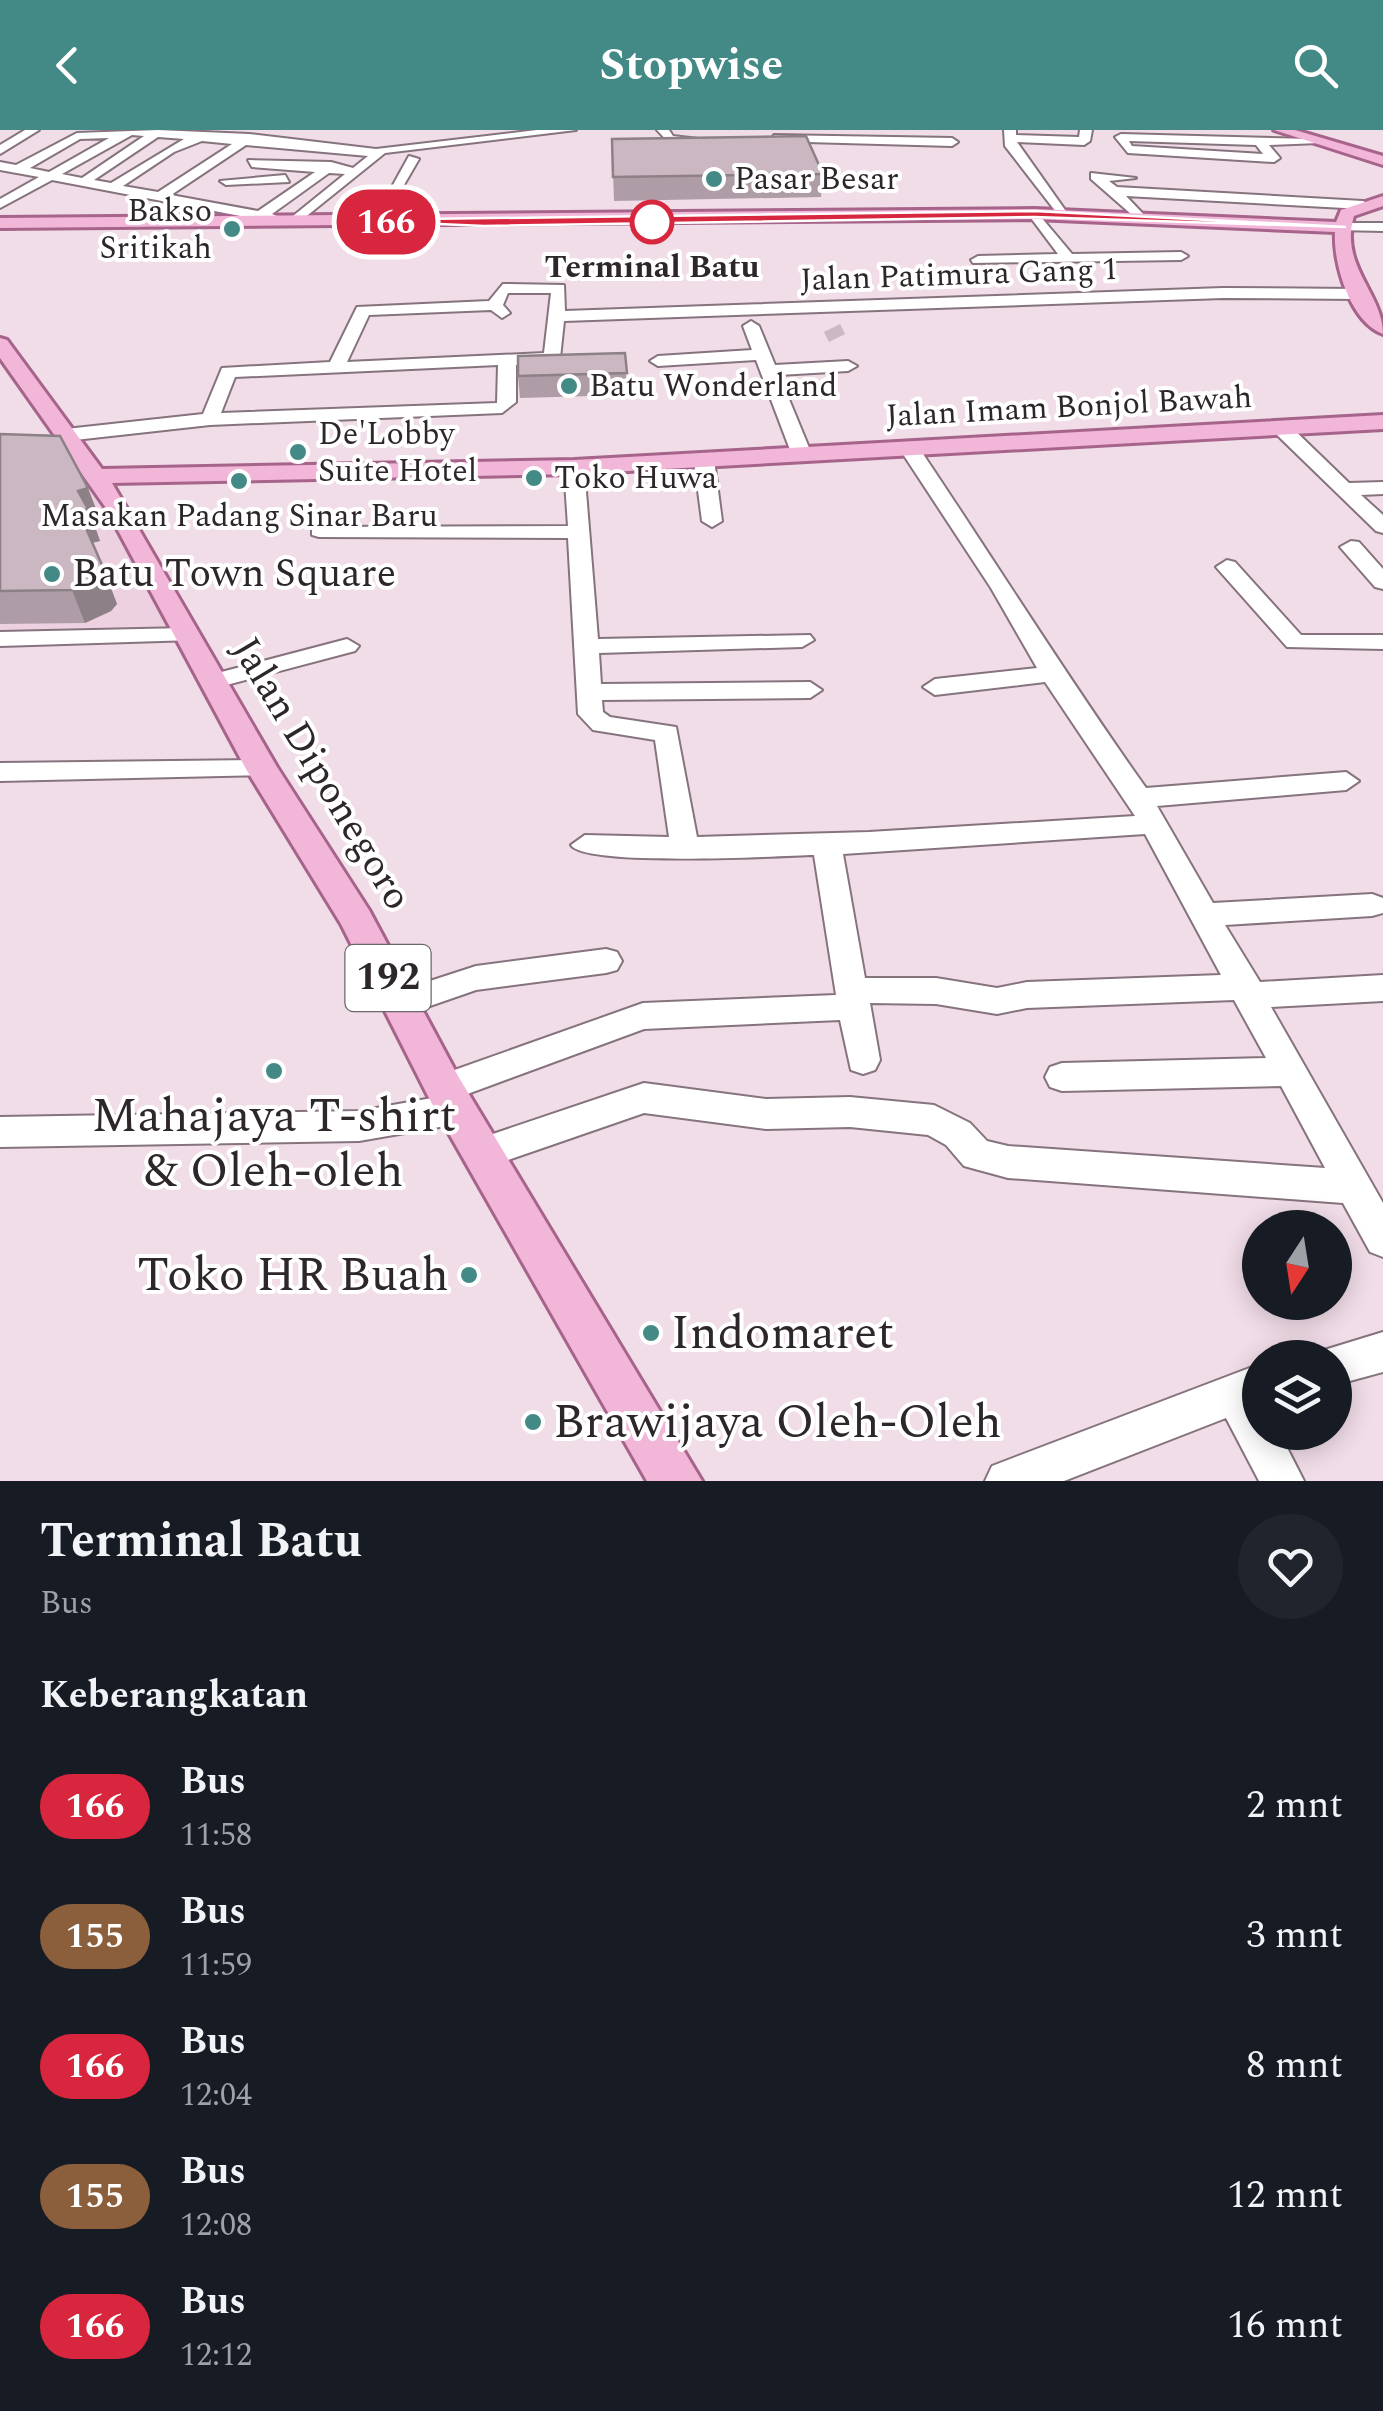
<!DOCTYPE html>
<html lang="id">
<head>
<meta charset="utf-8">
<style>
  body { margin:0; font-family:Spectral,serif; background:#20242c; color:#f1f3f6; height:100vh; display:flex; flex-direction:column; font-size:38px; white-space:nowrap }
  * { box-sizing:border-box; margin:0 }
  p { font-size:32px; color:#9ea1a6 }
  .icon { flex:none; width:55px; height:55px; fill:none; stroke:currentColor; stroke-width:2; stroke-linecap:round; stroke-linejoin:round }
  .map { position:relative; height:1351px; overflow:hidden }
  .panel { display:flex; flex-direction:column; background:#171b24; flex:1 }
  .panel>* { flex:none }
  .badge { padding:0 20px; border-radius:32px; font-size:35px; line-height:65px }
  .needle { width:65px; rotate:192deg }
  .tools { position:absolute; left:1242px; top:1080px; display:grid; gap:20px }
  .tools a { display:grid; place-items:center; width:110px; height:110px; border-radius:50%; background:#171b24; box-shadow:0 5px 25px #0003; font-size:50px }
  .map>.badge { position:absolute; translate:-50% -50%; box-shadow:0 0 0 5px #fff }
  h2 { padding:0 40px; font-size:38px; line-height:90px }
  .round { display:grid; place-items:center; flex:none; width:105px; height:105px; border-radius:52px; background:#20242c }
  .overview { display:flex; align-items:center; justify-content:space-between; height:170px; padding:0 40px }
  h1 { font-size:48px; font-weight:700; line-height:75px }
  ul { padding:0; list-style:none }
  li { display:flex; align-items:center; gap:30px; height:130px; padding:0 40px }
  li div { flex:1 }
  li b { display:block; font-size:38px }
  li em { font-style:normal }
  li .badge { min-width:110px; font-weight:700; text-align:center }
  header { display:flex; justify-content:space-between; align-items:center; height:130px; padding:0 40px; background:#438a86; color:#fff; font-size:45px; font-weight:700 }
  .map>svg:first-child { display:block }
</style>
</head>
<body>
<header><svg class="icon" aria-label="back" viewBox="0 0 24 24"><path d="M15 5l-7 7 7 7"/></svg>Stopwise<svg class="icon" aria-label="search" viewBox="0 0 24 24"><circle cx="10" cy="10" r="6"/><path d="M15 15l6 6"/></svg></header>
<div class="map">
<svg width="1383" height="1351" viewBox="0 0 1383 1351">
  <rect width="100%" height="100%" fill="#f1dde8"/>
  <!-- built -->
  <path fill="#edd1e0" d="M 0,329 L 79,334 L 169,500 L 0,505 Z"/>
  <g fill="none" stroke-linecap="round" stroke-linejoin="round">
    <!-- minor-tunnel -->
    <path stroke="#cab8c2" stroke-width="18" stroke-dasharray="18 9" stroke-linecap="butt" d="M 832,198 L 837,208"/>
    <!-- minor casing -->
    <g stroke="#85737d" stroke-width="4">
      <path id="minor" d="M 25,0 L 39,0 L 0,24 L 0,15 Z
        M 158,0 L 249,4 L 376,19 L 537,0 L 576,0 L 385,23 L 298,93 L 293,86 L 345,44 L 329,43 L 272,84 L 284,89 L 277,93 L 52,50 L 0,78 L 0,69 L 39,47 L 0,40 L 0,32 L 16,35 L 77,3 ZM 132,5 L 144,6 L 82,48 L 62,44 ZM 158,7 L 184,9 L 111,53 L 94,50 ZM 109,8 L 49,42 L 30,38 L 80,9 ZM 202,11 L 232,14 L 158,62 L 123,56 L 174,22 ZM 246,15 L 368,26 L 353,38 L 331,32 L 248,30 L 252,37 L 315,42 L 258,81 L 171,65 Z
        M 657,0 L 669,0 L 673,6 L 707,10 L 670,14 Z
        M 1004,0 L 1016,0 L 1016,5 L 1079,7 L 1080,0 L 1092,0 L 1090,11 L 1084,15 L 1017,12 L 1070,87 L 1060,87 L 1005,16 Z
        M 1121,4 L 1313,9 L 1319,13 L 1269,15 L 1280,28 L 1274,32 L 1128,23 L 1115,7 ZM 1129,11 L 1256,15 L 1263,24 L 1132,16 Z
        M 774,5 L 952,8 L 958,12 L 952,16 L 770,11 Z
        M 409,26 L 419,29 L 383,91 L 373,91 Z
        M 1091,43 L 1136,48 L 1109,51 L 1117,57 L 1363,71 L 1370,75 L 1363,79 L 1126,66 L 1146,87 L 1139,91 L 1091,49 Z
        M 285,45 L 289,52 L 226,55 L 220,51 Z
        M 1035,80 L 1072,124 L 1181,122 L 1188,126 L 1181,130 L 973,133 L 971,130 L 978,126 L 1058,124 L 1028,84 Z
        M 1341,93 L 1383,93 L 1383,101 L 1336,100 Z
        M 503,154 L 564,155 L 565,181 L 1223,158 L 1359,159 L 1367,164 L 1359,169 L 1223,168 L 564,191 L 560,228 L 552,233 L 516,235 L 516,272 L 502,283 L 210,295 L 66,311 L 57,305 L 66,299 L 203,284 L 222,238 L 330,232 L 357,177 L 489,171 ZM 508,163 L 551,163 L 544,223 L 347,232 L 369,185 L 491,180 L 502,188 L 510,183 L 503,175 ZM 498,235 L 497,273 L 221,283 L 235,247 Z
        M 751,191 L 759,196 L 775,235 L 848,231 L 857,236 L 848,241 L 779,245 L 812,325 L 809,329 L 792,325 L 756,230 L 658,236 L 650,231 L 658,226 L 752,220 L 743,196 Z
        M 1273,293 L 1287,293 L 1349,353 L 1383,352 L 1383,364 L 1361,365 L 1383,385 L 1383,403 L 1376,401 L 1273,301 Z
        M 909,312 L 919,318 C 995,431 1067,547 1146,658 L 1346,642 L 1359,651 L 1346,660 L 1157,676 L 1213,773 L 1372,764 L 1383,768 L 1383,783 L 1372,786 L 1225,795 L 1260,852 L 1383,845 L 1383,871 L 1271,877 L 1383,1073 L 1383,1127 L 1370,1122 L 1343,1073 L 1008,1048 L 964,1036 L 946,1015 L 928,1005 L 850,997 L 766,999 L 644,983 L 482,1039 L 469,1034 L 464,1023 L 469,1012 L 644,953 L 766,969 L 850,967 L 934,975 L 970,993 L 987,1011 L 1008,1016 L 1325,1038 L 1281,956 L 1062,961 L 1050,957 L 1045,947 L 1050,937 L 1062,933 L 1266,928 L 1234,870 L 1027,878 L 997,884 L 936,874 L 870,873 L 880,930 L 875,940 L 863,944 L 851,940 L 840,890 L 644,899 L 462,966 L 474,979 L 469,990 L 457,994 L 359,1011 L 0,1017 L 0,987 L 359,981 L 432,968 L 427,958 L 432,948 L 643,873 L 836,865 L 814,725 C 779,726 584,737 571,715 L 585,705 L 669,707 L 655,610 L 593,600 L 578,584 L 568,408 L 319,407 L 312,405 L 312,397 L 568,396 L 564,337 L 574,331 L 584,337 L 598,509 L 810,505 L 814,510 L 802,517 L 599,523 L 601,554 L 810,552 L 822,560 L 810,568 L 602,570 L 603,582 L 610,587 L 676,597 L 697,707 L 869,702 L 1135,686 L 1045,552 L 935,565 L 923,557 L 935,549 L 1037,538 L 991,458 L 899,318 ZM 1145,704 L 1221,845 L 1027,852 L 997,858 L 936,848 L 865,848 L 843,724 Z
        M 704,324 L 714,330 L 722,391 L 712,397 L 702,391 L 694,330 Z
        M 1351,411 L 1359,412 L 1383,439 L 1383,459 L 1375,457 L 1340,417 Z
        M 1227,430 L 1235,432 L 1301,505 L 1383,505 L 1383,519 L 1287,517 L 1216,437 Z
        M 186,498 L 194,500 L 194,510 L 0,516 L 0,502 Z
        M 347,509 L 359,516 L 355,521 L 215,558 L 203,551 L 206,546 Z
        M 262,630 L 275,639 L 271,645 L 0,651 L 0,633 Z
        M 606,819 L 617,822 L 622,831 L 617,840 L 606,843 L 476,860 L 401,886 L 390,882 L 385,873 L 390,864 L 476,836 Z
        M 1383,1202 L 1383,1242 L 1335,1255 L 1335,1228 L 1318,1228 L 1321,1221 Z
        M 1260,1234 L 1260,1302 L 1279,1302 L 1304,1351 L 1259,1351 L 1226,1288 L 1064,1351 L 985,1351 L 992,1336 Z"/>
    </g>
    <!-- major casing -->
    <g stroke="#a6648a" stroke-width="6">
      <path id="major" d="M 1274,0 L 1295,0 L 1383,26 L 1383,35 Z
        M 1383,66 L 1383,76 L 1354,86 C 1339,136 1383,163 1383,204 C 1350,192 1333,133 1335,102 L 1035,89 L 0,98 L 0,88 L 1035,79 L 1336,92 L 1341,80 Z
        M 0,208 L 7,210 L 102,339 L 574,330 L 1383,285 L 1383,299 L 574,344 L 112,353 L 277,637 L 369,780 L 458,946 L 702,1351 L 647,1351 L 430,970 L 341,794 L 246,639 L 106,378 L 0,228 Z"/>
    </g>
    <!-- minor -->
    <use href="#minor" fill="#fff" fill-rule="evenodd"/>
    <!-- major -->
    <use href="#major" fill="#f1b6d8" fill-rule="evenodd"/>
  </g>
  <!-- wall -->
  <path fill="#ae9da6" d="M 612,9 L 823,44 L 821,67 L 614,71 Z
    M 625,223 L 627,265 L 520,268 L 518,246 Z
    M 0,304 L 100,389 L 93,391 L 100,411 L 92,413 L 117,474 L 111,481 L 85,493 L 0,494 Z"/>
  <!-- shaded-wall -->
  <path fill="#8d8087" d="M 88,358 L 100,389 L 93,391 L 100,411 L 91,413 L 79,382 L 78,361 Z
    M 105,442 L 117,474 L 111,481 L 85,493 L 72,460 Z"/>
  <!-- building -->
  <path fill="#cab7c1" stroke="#8d8087" stroke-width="2.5" d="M 806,6 L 823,44 L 613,47 L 612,9 Z
    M 625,223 L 627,243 L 518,246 L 518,226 Z
    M 0,304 L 60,306 L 88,358 L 78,361 L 88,379 L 79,382 L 105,442 L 99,449 L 72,460 L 0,461 Z"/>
  <!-- line -->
  <path fill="#d7263d" stroke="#fff" stroke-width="2.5" d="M 1034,81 L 1346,97 L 1034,87 L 484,96 L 348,90 Z"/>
  <!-- markers -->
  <g fill="#438a86" stroke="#fff" stroke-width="4">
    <circle cx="714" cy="49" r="10"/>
    <circle cx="232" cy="99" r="10"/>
    <circle cx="569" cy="256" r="10"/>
    <circle cx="298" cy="322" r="10"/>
    <circle cx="534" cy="348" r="10"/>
    <circle cx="239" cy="351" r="10"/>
    <circle cx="52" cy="444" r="10"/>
    <circle cx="274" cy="941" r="10"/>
    <circle cx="469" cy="1145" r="10"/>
    <circle cx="651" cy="1203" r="10"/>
    <circle cx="533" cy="1292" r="10"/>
  </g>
  <circle fill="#fff" stroke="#d7263d" stroke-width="5" cx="652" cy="92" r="20"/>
  <g text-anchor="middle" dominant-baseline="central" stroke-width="8" stroke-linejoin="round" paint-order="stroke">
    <!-- far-poi labels -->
    <g font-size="32" fill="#2d262a" stroke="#fff" text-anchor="start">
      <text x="734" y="49">Pasar Besar</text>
      <text x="212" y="81" text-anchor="end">Bakso<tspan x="212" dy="37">Sritikah</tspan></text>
      <text x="589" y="256">Batu Wonderland</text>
      <text x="318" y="304">De'Lobby<tspan x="318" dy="37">Suite Hotel</tspan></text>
      <text x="554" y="348">Toko Huwa</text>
      <text x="239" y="386" text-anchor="middle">Masakan Padang Sinar Baru</text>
    </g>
    <!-- far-stop labels -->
    <g font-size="32" font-weight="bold" fill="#2d262a" stroke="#fff">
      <text x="652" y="137">Terminal Batu</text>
    </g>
    <!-- far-street labels -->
    <g font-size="32" fill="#2d262a" stroke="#fff">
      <text transform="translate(959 145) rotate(-2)">Jalan Patimura Gang 1</text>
      <text transform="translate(1069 277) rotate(-3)">Jalan Imam Bonjol Bawah</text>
    </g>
    <!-- shield labels -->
    <rect fill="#fff" stroke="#6c676a" stroke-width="2.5" x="345.5" y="815" width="85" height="66" rx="8"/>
    <g font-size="38" font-weight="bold" fill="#2d262a">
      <text x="388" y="848">192</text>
    </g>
    <!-- poi labels -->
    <g font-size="40" fill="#2d262a" stroke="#fff" text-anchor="start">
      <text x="72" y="444">Batu Town Square</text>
    </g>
    <!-- street labels -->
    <g font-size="40" fill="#2d262a" stroke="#fff">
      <text transform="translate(321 644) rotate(59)">Jalan Diponegoro</text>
    </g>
    <!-- near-poi labels -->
    <g font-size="48" fill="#2d262a" stroke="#fff" text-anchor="start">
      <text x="274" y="986" text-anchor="middle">Mahajaya T-shirt<tspan x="274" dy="55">&amp; Oleh-oleh</tspan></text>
      <text x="449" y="1145" text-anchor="end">Toko HR Buah</text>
      <text x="671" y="1203">Indomaret</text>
      <text x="553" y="1292">Brawijaya Oleh-Oleh</text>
    </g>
  </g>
</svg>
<div class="tools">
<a><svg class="needle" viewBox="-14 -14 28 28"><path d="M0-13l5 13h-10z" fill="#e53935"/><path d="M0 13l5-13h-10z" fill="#9ea1a6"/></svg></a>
<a><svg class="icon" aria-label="layers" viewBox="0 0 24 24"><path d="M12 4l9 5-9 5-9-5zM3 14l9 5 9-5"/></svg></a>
</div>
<b class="badge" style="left:386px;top:92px;background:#d7263d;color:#fff">166</b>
</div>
<section class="panel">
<div class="overview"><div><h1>Terminal Batu</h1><p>Bus</p></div><a class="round"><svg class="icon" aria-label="heart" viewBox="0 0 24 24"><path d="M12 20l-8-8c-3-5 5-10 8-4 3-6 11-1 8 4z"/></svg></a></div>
<h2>Keberangkatan</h2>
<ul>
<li><span class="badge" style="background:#d7263d;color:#fff">166</span><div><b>Bus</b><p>11:58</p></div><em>2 mnt</em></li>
<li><span class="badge" style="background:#8b5e3c;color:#fff">155</span><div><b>Bus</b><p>11:59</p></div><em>3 mnt</em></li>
<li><span class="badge" style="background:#d7263d;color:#fff">166</span><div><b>Bus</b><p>12:04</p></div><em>8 mnt</em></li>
<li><span class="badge" style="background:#8b5e3c;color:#fff">155</span><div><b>Bus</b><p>12:08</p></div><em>12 mnt</em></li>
<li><span class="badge" style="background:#d7263d;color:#fff">166</span><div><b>Bus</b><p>12:12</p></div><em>16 mnt</em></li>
</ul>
</section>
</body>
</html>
